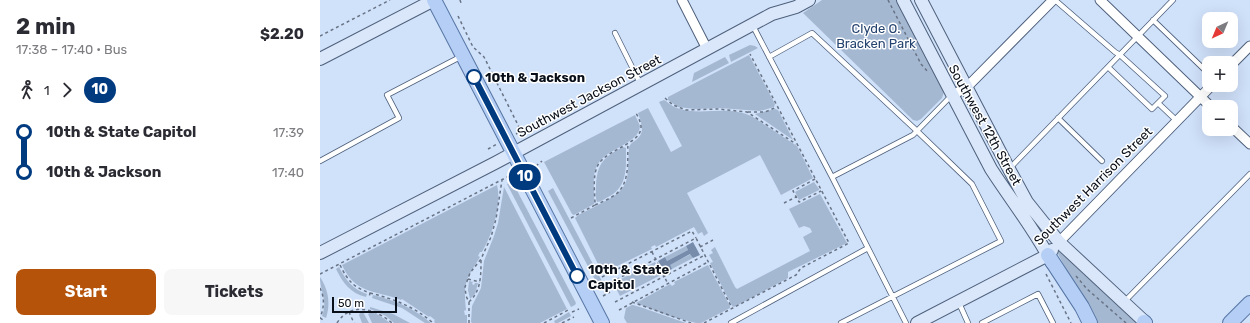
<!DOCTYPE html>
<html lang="en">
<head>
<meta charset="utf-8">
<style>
  body { margin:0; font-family:Rubik,sans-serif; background:#f7f7f7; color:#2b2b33; height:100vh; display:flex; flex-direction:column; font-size:15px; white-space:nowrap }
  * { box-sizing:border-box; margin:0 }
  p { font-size:13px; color:#7c7c81 }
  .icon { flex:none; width:22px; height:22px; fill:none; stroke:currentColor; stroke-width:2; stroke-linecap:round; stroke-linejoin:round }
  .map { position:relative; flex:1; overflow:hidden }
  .drawer { display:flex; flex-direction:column; background:#fff; width:320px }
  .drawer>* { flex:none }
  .badge { padding:0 8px; border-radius:13px; font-size:14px; line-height:26px }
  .needle { width:26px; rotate:224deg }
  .controls { position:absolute; left:882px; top:12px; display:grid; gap:8px }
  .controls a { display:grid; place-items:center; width:36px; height:36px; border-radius:8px; background:#fff; box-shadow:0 4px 16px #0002; font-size:20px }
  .scale { position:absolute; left:12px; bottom:10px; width:65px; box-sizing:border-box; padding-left:4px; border:2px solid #080f19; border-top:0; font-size:11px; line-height:14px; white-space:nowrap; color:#080f19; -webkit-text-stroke:3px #fff; paint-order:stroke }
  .map>.badge { position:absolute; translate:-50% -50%; box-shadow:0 0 0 2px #fff }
  .legs { display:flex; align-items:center; gap:6px; height:44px; padding:0 16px; font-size:13px }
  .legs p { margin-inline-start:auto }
  .headline { display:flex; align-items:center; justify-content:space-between; height:68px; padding:0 16px }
  h1 { font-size:22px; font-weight:700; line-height:30px }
  .button { display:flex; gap:8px; margin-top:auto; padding:8px 16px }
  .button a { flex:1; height:46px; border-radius:8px; background:#b45309; color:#fff; font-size:16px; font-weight:700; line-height:46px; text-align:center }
  .button a+a { background:#f7f7f7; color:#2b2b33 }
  ul { padding:0 16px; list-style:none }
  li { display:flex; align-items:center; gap:14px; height:40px; font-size:15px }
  li i { display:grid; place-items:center; width:6px; height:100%; margin:0 5px; background:currentColor }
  li i::after { content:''; width:10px; height:10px; margin:-5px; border:3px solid; border-radius:50%; background:#fff }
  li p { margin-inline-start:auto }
  li:first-child i { background:linear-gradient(#0000 50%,currentColor 0) }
  li:last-child i { background:linear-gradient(currentColor 50%,#0000 0) }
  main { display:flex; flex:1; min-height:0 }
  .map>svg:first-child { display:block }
</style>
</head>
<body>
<main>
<section class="drawer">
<div class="headline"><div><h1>2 min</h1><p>17:38 – 17:40 · Bus</p></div><b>$2.20</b></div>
<div class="legs"><svg class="icon" aria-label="walk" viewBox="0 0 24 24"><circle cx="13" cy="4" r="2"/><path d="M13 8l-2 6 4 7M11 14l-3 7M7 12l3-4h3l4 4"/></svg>1<svg class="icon" aria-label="forward" viewBox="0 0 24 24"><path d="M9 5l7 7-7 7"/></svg><b class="badge" style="background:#003b80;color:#fff">10</b></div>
<ul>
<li><i style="color:#003b80"></i><b>10th &amp; State Capitol</b><p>17:39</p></li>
<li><i style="color:#003b80"></i><b>10th &amp; Jackson</b><p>17:40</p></li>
</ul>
<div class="button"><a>Start</a><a>Tickets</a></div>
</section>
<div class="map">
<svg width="930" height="323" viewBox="0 0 930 323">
  <rect width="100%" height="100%" fill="#d0e1fa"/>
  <!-- green -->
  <path fill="#a5b8d2" d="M 502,0 L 578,0 L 621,84 L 624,92 L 622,98 L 601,119 L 597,121 L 593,120 L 483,13 Z
    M 430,45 L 435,46 L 438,48 L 411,62 L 409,55 Z
    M 429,55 L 455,104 L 454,107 L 440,111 L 399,108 L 375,109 L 358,107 L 348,100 L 348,97 Z
    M 405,57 L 409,63 L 372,82 L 374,73 Z
    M 344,100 C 348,102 351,106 357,108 C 382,117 407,104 433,117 L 477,146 L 493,178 L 461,195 L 440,155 L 367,193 L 388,233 L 384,236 L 382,232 L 378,234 L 374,227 L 336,247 L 335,245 L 331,247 L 332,249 L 287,271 L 279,266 L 255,218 C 260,213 269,210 276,206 C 312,188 307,184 309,147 C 311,143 313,142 316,140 C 326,132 321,123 318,113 L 328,108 L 351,152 L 362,146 L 339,102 Z
    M 455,109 L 458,110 L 473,140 L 435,114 Z
    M 315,115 L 320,126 C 319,144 287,148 278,164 C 271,175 275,191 274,204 L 254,215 L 252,214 L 224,162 Z
    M 303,147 L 306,148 C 306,168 308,187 288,197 C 284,199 281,202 277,202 C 275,197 276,191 276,186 C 277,163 284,157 303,147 Z
    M 192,181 L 256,303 L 255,305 L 251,307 L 187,184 Z
    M 494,182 L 499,189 L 499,190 L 479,200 L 475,192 Z
    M 177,185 C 182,204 172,236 162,252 L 160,252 L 158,256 L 160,257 C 146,280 143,282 146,310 L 144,311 L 145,315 L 147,315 L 147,323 L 115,323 L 114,321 L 115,320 L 110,316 L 109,317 L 82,299 L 81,300 C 55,290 35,294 22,265 Z
    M 184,187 L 247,309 L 220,323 L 152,323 L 151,322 L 152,306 L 161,288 L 164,261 L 174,236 L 178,223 Z
    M 233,188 L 285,287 L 280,289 L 228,191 Z
    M 500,194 L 527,243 L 468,272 L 468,278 L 414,307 L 412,306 L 390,263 L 393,262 L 389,255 L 393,253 L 391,250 L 395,247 L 415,287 L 417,289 L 490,251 L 483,237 L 492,232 L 490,228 L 484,226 L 479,228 L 469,209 Z
    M 366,246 L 368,250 L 347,261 L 345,257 Z
    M 738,252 L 740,252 L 816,323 L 775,323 L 738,254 Z
    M 371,254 L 373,258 L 352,269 L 349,265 Z
    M 335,262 L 336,264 L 333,266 L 337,274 L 340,273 L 341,275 L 300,296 L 293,283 Z
    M 388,265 L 410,306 L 410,308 L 381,323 L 376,323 L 349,316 L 316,303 L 350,284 L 352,286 L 355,284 L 354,282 Z
    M 19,267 C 26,280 32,289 47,294 L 46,297 C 30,293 23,283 16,269 Z
    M 0,277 C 8,289 11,303 6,318 L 2,316 C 8,300 0,292 0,277 Z
    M 149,281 L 153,282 L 152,284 L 154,285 L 155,283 L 158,283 L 155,294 L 150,299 L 148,290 Z
    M 53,295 C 74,300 94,308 111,323 L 105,323 L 82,308 L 52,298 Z
    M 312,305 L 313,305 L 323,308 L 366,323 L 307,323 L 304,318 L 306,308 Z
    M 50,307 L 73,314 L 90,323 L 74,323 L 66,316 L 50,309 Z
    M 41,311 L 43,312 L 49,323 L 42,323 L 39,315 Z
    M 51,312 L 59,315 L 70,323 L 52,323 L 48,314 Z
    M 249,312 L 251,316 L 238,323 L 235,323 L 234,321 Z"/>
  <!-- water -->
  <path fill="#778cab" d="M 373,242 L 380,255 L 373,258 L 370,254 L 350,265 L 352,269 L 345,273 L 338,261 L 345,257 L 347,261 L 368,250 L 366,246 Z"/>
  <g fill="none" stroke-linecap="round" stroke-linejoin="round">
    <!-- lane casing -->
    <g stroke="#4e607b" stroke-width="6">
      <path id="lane" d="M 735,0 L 795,52 L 800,55 L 845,96 L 838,103 L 857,121
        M 833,20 L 889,74
        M 433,26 L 512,177 L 586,323
        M 295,33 L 320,83
        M 449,57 L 492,33 L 597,131 L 652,184 L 681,241 L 521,323
        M 788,67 L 832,109 L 838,103
        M 738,118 L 782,161
        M 0,161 L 79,118 L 67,95 L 142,56
        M 690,168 L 853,0
        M 512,177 L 593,135 L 631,96
        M 805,301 L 930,174
        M 639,303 L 648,323
        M 411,323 L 548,248
        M 662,323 L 718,294 L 733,323"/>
    </g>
    <!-- street casing -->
    <g stroke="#4e607b" stroke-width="11">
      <path id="street" d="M 362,0 L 387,49
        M 780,0 L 891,107
        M 911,65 L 930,46
        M 632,95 L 646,88 L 733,0
        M 911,126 L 930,144
        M 739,242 L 892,85"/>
    </g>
    <!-- secondary casing -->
    <g stroke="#4e607b" stroke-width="14">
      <path id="secondary" d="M 583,0 L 671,169 C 691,200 715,230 732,263
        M 601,0 L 689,169 L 707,202 L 739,242 L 826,323
        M 0,59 L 114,0
        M 0,253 L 175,163 L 452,14 L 476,7 L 489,0
        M 597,323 L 728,255 L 732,250"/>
    </g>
    <!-- primary casing -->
    <g stroke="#5776a4" stroke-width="16">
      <path id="primary" d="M 114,0 L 282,323
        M 728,255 L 762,307 L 770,323
        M 824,322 L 825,323
        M 910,323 L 930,303"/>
    </g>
    <!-- path -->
    <path stroke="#687485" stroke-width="1.5" stroke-dasharray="3 3" stroke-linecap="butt" d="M 140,0 L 141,3
      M 568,0 L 601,64 L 608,72
      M 138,16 L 153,47 L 164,57 L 201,131
      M 0,36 L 70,0
      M 345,98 L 353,105 L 366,110 L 398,109 L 427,112 L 476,144
      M 428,112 L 445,112 L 457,107
      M 196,134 L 206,128
      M 168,149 L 177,144
      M 216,166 L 222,161
      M 495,179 L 473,191 L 479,202 L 501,191
      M 464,203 L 476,197
      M 275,205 C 282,202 289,199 295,195 C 311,183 307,160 308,143
      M 251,218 L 275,205 C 275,193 272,176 278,165 C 287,149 321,144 321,127 C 321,122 318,117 316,113
      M 380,247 L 393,240
      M 332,252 L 348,284
      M 20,265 C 28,281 33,287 50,293 L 49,298
      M 0,274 L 189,176
      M 726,274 L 751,323
      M 756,276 L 767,289 L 806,323
      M 282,277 L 372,231 L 376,238
      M 148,279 L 160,282
      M 286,285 L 376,238 L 412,308
      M 0,288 C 5,298 4,308 0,318
      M 50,293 C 74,299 95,307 113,323
      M 283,296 L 290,292
      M 149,302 C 161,291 161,276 161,260
      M 295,302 L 385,255
      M 312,302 L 371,323
      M 299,310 L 388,262
      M 29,312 L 34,323
      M 252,312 L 259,309
      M 0,318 L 5,321
      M 17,323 C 31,301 56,309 72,323
      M 149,323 L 149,302 L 146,296 L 145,287 L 150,273 L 161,259 L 171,237 L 176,219 L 182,180
      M 224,323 L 250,309
      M 242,323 L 254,317
      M 384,323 L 476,275 L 481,268 L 529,243 L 430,54"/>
    <!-- lane -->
    <use href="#lane" stroke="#fff" stroke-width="4.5"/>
    <!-- street -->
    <use href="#street" stroke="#fff" stroke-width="9"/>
    <!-- secondary -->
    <use href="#secondary" stroke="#dae7fa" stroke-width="12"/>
    <!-- primary -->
    <use href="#primary" stroke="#b4cef5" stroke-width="14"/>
  </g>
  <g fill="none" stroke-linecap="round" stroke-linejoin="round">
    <!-- line-1 casing -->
    <g stroke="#fff" stroke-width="9">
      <path id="line-1" d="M 154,77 L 257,276"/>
    </g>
    <!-- line-1 -->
    <use href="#line-1" stroke="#003b80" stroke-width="6"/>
  </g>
  <!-- markers -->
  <g fill="#fff" stroke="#003b80" stroke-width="2">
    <circle cx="154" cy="77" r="7"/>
    <circle cx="257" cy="276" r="7"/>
  </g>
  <g text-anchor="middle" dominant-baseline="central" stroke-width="3" stroke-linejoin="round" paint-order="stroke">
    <!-- park labels -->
    <g font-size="13" fill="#25436f" stroke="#fff">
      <text x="556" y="28">Clyde O.<tspan x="556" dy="15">Bracken Park</tspan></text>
    </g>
    <!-- stop labels -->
    <g font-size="13" font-weight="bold" fill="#080f19" stroke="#fff" text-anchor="start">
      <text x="165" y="77">10th &amp; Jackson</text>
      <text x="268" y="269">10th &amp; State<tspan x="268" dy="15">Capitol</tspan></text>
    </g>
    <!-- street labels -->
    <g font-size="13" fill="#080f19" stroke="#fff">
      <text transform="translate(269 96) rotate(-28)">Southwest Jackson Street</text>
      <text transform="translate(665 125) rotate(61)">Southwest 12th Street</text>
      <text transform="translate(773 186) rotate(-45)">Southwest Harrison Street</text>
    </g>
  </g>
</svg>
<div class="controls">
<a><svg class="needle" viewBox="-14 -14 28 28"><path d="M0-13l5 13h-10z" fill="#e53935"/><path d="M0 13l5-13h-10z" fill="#7c7c81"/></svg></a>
<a>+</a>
<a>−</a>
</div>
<div class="scale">50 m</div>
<b class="badge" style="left:205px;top:177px;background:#003b80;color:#fff">10</b>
</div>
</main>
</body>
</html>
